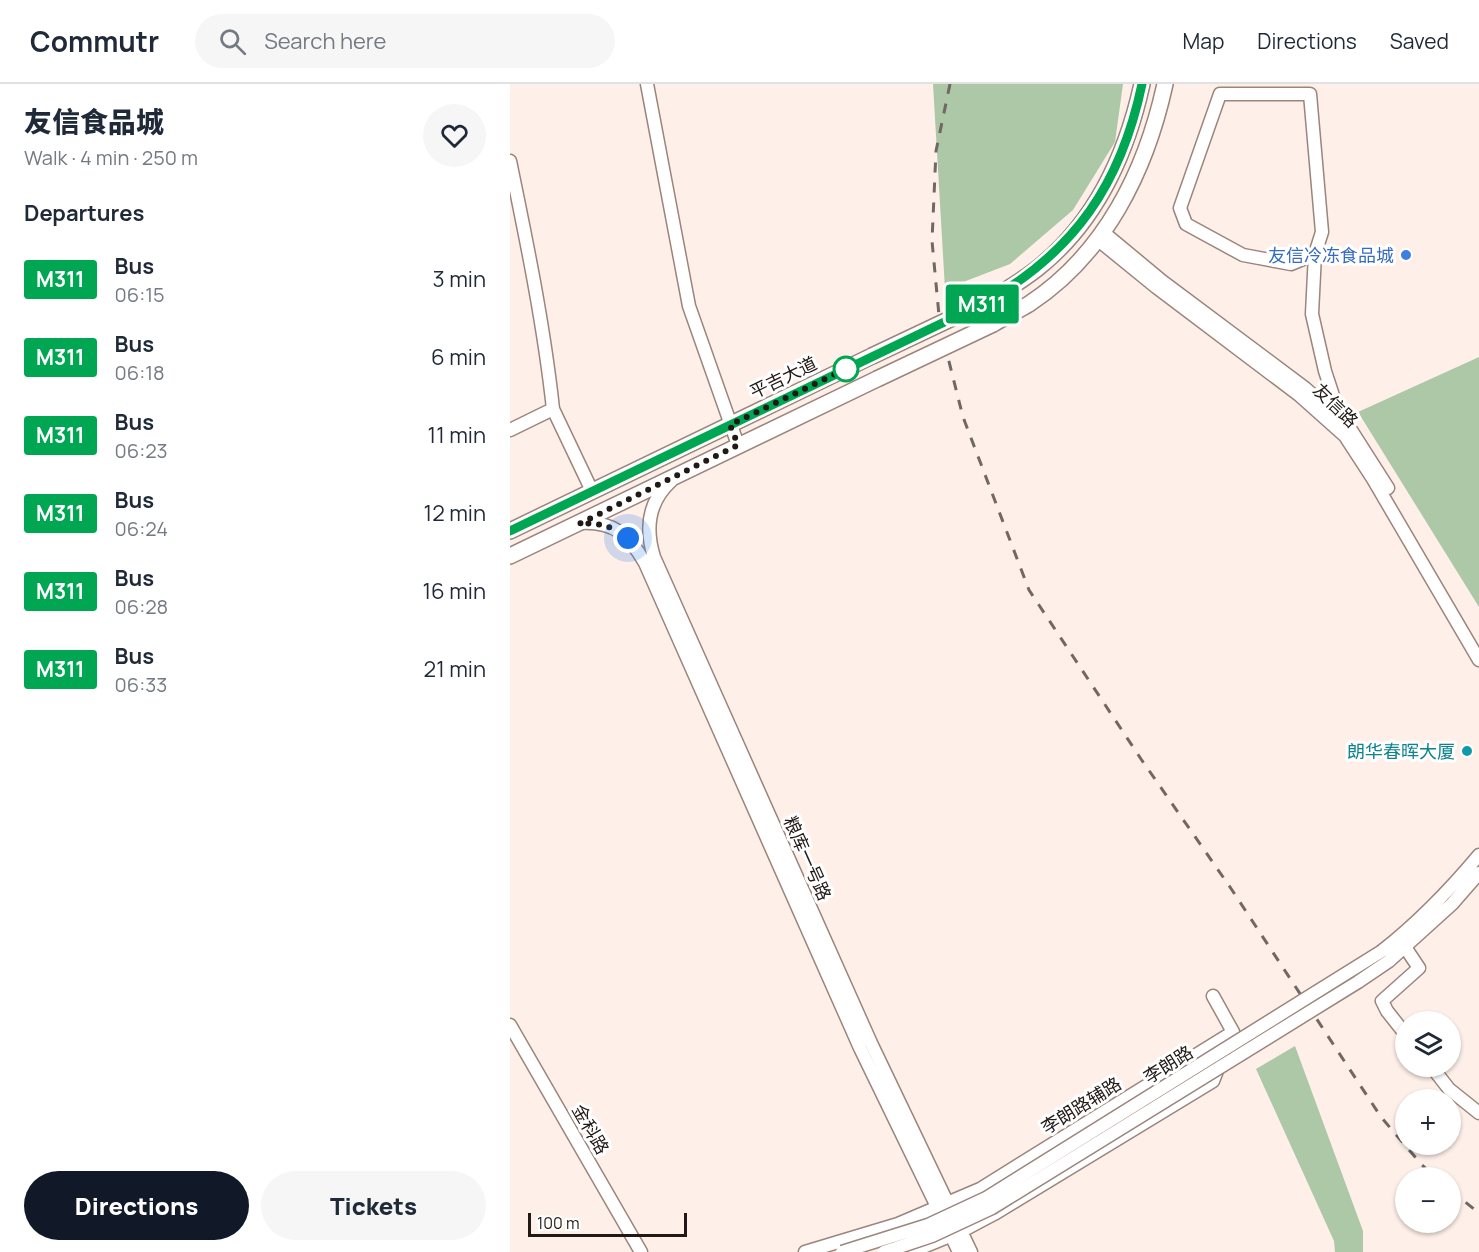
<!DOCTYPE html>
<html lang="en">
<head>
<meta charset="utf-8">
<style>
  body { margin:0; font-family:Manrope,"Noto Sans SC",sans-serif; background:#f6f6f7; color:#1f2937; height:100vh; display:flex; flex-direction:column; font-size:22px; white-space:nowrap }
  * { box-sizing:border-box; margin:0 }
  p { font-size:20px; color:#747a83 }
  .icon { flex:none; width:33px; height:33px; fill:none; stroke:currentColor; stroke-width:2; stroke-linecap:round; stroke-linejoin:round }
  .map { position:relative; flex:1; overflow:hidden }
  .sheet { display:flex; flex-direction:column; background:#fff; width:510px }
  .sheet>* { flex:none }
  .badge { padding:0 12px; border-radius:4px; font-size:21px; line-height:39px }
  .controls { position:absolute; left:885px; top:927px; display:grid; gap:12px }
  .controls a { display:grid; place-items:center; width:66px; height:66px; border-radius:50%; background:#fff; box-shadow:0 2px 4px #0004; font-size:30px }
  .scale { position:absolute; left:18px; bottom:15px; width:159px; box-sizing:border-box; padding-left:6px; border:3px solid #211916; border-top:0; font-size:16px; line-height:21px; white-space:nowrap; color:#211916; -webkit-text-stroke:4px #fff; paint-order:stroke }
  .you { position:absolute; width:30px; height:30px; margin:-15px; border:4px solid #fff; border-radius:50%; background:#1a73e8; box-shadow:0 0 0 9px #1a73e833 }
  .map>.badge { position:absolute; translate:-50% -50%; box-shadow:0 0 0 3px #fff }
  h2 { padding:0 24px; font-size:22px; line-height:54px }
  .round { display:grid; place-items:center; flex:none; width:63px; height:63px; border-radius:32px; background:#f6f6f7 }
  .headline { display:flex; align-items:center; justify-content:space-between; height:102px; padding:0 24px }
  h1 { font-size:28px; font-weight:800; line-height:45px }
  .cta { display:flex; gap:12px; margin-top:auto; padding:12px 24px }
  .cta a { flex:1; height:69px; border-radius:36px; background:#111827; color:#fff; font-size:24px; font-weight:800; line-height:69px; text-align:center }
  .cta a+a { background:#f6f6f7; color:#1f2937 }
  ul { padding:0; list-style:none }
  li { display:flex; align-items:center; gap:18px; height:78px; padding:0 24px }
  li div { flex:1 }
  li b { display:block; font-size:22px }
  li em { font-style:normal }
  li .badge { min-width:66px; font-weight:700; text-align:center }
  header { display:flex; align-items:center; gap:36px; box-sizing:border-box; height:84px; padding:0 30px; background:#fff; border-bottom:2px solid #e0e1e3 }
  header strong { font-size:28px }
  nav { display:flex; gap:33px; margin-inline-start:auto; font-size:21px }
  .search { width:420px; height:54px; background:#f6f6f7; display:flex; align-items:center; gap:15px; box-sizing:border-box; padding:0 21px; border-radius:33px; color:#747a83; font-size:22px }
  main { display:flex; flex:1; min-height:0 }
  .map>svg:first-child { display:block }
</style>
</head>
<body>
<header>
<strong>Commutr</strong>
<div class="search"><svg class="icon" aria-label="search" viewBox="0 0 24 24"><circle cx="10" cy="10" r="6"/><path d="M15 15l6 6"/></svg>Search here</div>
<nav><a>Map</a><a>Directions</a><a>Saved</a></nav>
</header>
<main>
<section class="sheet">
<div class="headline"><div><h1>友信食品城</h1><p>Walk · 4 min · 250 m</p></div><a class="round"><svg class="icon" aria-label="heart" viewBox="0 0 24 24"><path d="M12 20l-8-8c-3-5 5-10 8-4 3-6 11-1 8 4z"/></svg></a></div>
<h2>Departures</h2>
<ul>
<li><span class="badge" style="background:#00a651;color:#fff">M311</span><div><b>Bus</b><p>06:15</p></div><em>3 min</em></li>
<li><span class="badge" style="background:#00a651;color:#fff">M311</span><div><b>Bus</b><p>06:18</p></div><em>6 min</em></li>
<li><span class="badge" style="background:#00a651;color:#fff">M311</span><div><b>Bus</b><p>06:23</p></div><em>11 min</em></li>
<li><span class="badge" style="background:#00a651;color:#fff">M311</span><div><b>Bus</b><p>06:24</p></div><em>12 min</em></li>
<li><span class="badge" style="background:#00a651;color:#fff">M311</span><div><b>Bus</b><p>06:28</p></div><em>16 min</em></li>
<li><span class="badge" style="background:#00a651;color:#fff">M311</span><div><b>Bus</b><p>06:33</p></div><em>21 min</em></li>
</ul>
<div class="cta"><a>Directions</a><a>Tickets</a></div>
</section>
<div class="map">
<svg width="969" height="1168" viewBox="0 0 969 1168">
  <rect width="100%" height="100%" fill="#feefe9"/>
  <!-- green -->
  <path fill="#acc8a7" d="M 423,0 L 613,0 L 605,58 L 563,126 L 500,180 L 435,205 Z
    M 969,273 L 969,523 L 848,328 Z
    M 785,962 L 853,1147 L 853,1168 L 825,1168 L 824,1157 L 746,985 Z"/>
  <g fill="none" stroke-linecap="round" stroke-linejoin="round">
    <!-- minor casing -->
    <g stroke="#9b857d" stroke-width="15">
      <path id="minor" d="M 137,0 L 179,222 L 228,361
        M 710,10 L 800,10 L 812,148 L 805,170 L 781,180 L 733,171 L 676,140 L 670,124 Z
        M 0,77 C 17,159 34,242 43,325 L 0,346
        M 593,148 L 652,197 L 795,304 L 832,337 L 841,346 L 878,404
        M 587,155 L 646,203 L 789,311 L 835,352 L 863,395 L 969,576
        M 805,170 L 802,230 L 815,287 L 831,336
        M 43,325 L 82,407
        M 161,397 C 138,418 135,444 144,473 L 361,959 L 461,1168
        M 70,439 C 104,437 119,451 135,479 L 350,964 L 449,1168
        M 895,863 L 909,884 L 872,917 L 877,927 L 896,951
        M 872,867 C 910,837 938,808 969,771
        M 879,877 L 942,820 L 969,789
        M 703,912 L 723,948
        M 0,941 L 131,1168
        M 921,982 L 939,1005 L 969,1029
        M 295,1168 L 388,1140 L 470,1105 L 723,948
        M 401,1168 L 452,1147 L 484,1130 L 703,997 L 718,959"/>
    </g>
    <!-- major casing -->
    <g stroke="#9b857d" stroke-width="18">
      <path id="major" d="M 476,218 C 496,206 516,195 534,179 C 587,134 617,68 632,0
        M 483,240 C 495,233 507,227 519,220 C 595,170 636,87 655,0
        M 0,447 L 362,272
        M 0,472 L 367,295"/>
    </g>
    <!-- minor -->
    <use href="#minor" stroke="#fff" stroke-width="12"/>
    <!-- major -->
    <use href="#major" stroke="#fff" stroke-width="15"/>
    <!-- rail -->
    <path stroke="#716763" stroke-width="3" stroke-dasharray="10 10" stroke-linecap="butt" d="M 440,0 L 426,67 L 422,157 L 430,242 L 453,333 L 519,506 L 631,675 L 720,803 L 871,1033 L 912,1081 L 926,1094
      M 940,1106 L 969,1129"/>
    <!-- minor-bridge casing -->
    <g stroke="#9b857d" stroke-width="15" stroke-linecap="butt">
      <path id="minor-bridge" d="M 332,1168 L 418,1141 L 476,1114 L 872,867
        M 374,1168 L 422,1152 L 482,1124 L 848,898 L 879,877"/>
    </g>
    <!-- major-bridge casing -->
    <g stroke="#9b857d" stroke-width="18" stroke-linecap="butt">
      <path id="major-bridge" d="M 362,272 L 476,218
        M 367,295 L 483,240"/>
    </g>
    <!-- minor-bridge -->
    <use href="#minor-bridge" stroke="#fff" stroke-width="12"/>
    <!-- major-bridge -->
    <use href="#major-bridge" stroke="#fff" stroke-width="15"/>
  </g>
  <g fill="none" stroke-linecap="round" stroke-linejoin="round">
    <!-- line casing -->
    <g stroke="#fff" stroke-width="14">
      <path id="line" d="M 0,447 L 476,218 C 565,167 611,100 632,0"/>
    </g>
    <!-- line -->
    <use href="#line" stroke="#00a651" stroke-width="9"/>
    <!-- walk -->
    <path stroke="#211916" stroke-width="6" stroke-dasharray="0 10.8" d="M 118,454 C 102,442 89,438 69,440 L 228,361 L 220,341 L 342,282 L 336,285"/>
  </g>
  <!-- markers -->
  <circle fill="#3f7fe0" stroke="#fff" stroke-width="2" cx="896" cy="171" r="6"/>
  <circle fill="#fff" stroke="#00a651" stroke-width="3" cx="336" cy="285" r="12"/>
  <circle fill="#0f9aa8" stroke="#fff" stroke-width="2" cx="957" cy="667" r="6"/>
  <g text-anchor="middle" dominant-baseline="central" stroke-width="6" stroke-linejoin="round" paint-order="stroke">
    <!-- shop labels -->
    <g font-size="18" fill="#366cbe" stroke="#fff" text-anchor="end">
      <text x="884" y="171">友信冷冻食品城</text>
    </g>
    <!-- street labels -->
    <g font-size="18" fill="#211916" stroke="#fff">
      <text transform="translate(273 293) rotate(-26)">平吉大道</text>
      <text transform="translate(826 321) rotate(44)">友信路</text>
      <text transform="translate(298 774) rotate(66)">粮库一号路</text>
      <text transform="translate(658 980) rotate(-32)">李朗路</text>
      <text transform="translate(571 1021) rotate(-32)">李朗路辅路</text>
      <text transform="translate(81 1045) rotate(60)">金科路</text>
    </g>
    <!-- culture labels -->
    <g font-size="18" fill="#0d838f" stroke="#fff" text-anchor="end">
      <text x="945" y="667">朗华春晖大厦</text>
    </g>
  </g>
</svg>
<div class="controls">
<a><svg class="icon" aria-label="layers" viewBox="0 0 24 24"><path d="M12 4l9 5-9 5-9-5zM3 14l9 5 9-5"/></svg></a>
<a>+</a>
<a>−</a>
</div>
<div class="scale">100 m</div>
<div class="you" style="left:118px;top:454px"></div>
<b class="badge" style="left:472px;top:220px;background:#00a651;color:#fff">M311</b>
</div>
</main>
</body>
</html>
